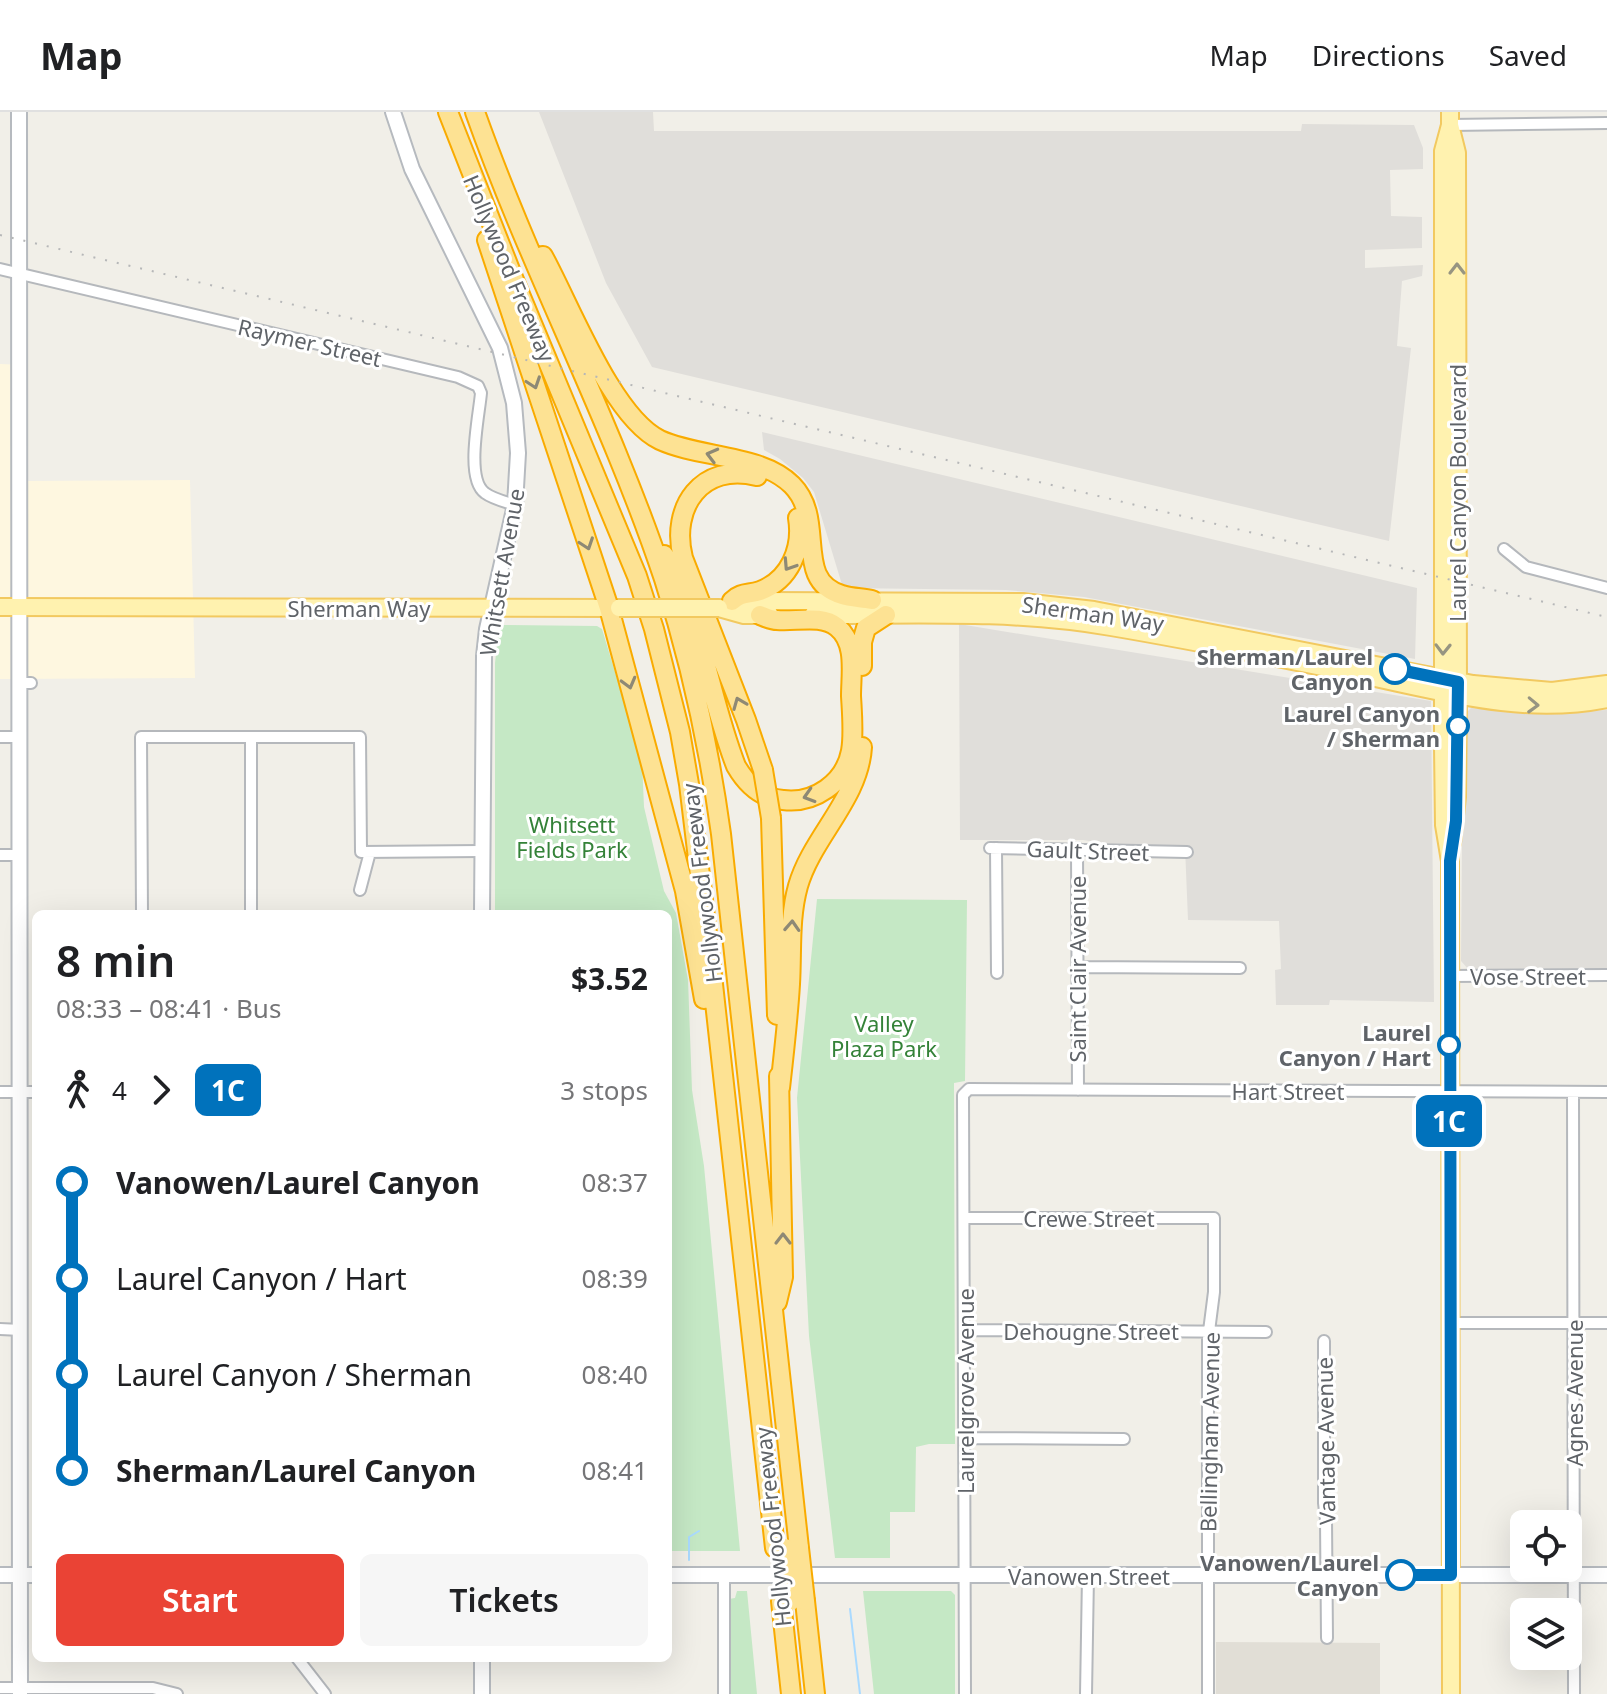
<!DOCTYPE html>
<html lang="en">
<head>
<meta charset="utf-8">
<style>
  body { margin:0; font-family:"Noto Sans",sans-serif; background:#f6f6f6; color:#202124; height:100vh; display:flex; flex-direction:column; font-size:30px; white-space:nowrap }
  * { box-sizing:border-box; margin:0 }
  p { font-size:26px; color:#757577 }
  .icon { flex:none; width:44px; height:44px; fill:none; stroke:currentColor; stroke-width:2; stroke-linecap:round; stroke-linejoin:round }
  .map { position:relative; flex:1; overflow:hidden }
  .sheet { position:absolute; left:32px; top:798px; width:640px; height:752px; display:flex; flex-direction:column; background:#fff; border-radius:12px; box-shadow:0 8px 32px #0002 }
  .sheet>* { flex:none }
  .badge { padding:0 16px; border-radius:12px; font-size:28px; line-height:52px }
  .tools { position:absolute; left:1510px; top:1398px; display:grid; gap:16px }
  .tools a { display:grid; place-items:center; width:72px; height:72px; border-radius:12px; background:#fff; box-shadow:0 8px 32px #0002; font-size:40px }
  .map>.badge { position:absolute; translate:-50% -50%; box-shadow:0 0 0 4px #fff }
  .legs { display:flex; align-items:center; gap:12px; height:88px; padding:0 24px; font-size:26px }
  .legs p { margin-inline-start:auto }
  .overview { display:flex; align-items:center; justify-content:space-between; height:136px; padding:0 24px }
  h1 { font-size:44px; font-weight:600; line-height:60px }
  .cta { display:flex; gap:16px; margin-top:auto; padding:16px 24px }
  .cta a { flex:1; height:92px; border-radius:12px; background:#ea4335; color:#fff; font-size:32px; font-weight:600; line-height:92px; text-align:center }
  .cta a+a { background:#f6f6f6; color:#202124 }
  ul { padding:0 24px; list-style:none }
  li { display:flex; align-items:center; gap:28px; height:96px; font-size:30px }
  li i { display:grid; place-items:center; width:12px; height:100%; margin:0 10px; background:currentColor }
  li i::after { content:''; width:20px; height:20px; margin:-10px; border:6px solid; border-radius:50%; background:#fff }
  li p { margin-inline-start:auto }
  li:first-child i { background:linear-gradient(#0000 50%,currentColor 0) }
  li:last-child i { background:linear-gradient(currentColor 50%,#0000 0) }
  header { display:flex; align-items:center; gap:48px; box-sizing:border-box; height:112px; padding:0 40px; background:#fff; border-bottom:2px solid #e0e0e0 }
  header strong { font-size:38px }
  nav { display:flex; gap:44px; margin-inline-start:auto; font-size:28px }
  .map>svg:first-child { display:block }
</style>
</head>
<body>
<header>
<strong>Map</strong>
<nav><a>Map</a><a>Directions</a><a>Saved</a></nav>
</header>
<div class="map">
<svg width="1607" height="1582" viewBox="0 0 1607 1582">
  <rect width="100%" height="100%" fill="#f1efe8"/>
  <!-- commercial -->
  <path fill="#fef7e0" d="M 0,252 L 26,253 L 25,369 L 190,368 L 195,566 L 0,567 Z"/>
  <!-- industrial -->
  <path fill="#e0deda" d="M 539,0 L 653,0 L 654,19 L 1301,19 L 1302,12 L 1414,13 L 1423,36 L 1423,57 L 1390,58 L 1391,104 L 1422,105 L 1422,136 L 1365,138 L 1365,156 L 1423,153 L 1422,164 L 1402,169 L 1397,234 L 1411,236 L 1389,429 L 652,255 L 606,171 Z
    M 762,320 L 1417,476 L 1415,547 L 1084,485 L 1006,478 L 843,476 L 814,380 L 803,366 L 780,347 L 764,338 Z
    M 959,512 L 1431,589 L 1434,890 L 1330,888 L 1329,893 L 1276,893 L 1275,858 L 1281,857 L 1279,809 L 1188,808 L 1185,735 L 1113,733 L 1083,728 L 960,728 Z
    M 1471,596 L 1524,601 L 1607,598 L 1607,857 L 1469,858 L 1461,849 L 1463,604 Z"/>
  <!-- education -->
  <path fill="#e1ded6" d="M 1216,1530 L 1380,1531 L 1380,1582 L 1216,1582 Z"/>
  <!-- green -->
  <path fill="#c5e8c5" d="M 503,513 L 597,514 L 602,517 L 642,649 L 644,695 L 664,779 L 676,801 L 688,868 L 692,978 L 704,1054 L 740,1439 L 668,1439 L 668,802 L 495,802 L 495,551 L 498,523 Z
    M 817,787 L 967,788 L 965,969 L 954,971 L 955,1332 L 929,1332 L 916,1335 L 915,1400 L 890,1400 L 890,1446 L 835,1446 L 809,1224 L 797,986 Z
    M 737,1479 L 747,1479 L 757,1582 L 729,1582 L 729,1487 L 735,1486 Z
    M 863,1479 L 951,1479 L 955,1483 L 955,1582 L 874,1582 Z"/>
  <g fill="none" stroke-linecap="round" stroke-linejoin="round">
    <!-- stream -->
    <path stroke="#aadaff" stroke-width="2" d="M 689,1448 L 689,1425 L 699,1419
      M 850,1497 L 860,1582"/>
    <!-- street casing -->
    <g stroke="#b5b8bc" stroke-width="14">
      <path id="street" d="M 1450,13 L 1607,11
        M 0,157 L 458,265 L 478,274 L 481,281 C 479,304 465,367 485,381 C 493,387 506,390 515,393
        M 1504,437 L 1526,455 L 1607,476
        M 19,571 L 31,571
        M 0,625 L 19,625
        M 251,625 L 251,802
        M 990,736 L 1187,740
        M 996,736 L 997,861
        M 1077,736 L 1078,978
        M 0,743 L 18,743
        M 360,778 L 370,740
        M 142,802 L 141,625 L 360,625 L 361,740 L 482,739
        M 1078,855 L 1240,856
        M 1449,864 L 1607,863
        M 0,980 L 36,980
        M 1573,980 L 1574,1582
        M 965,1106 L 1214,1106 L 1214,1180 L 1208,1227 L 1208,1582
        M 1450,1211 L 1607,1211
        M 0,1217 L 21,1218
        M 965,1218 L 1266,1220
        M 1324,1229 L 1324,1391 L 1326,1408 L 1327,1526
        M 966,1326 L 1124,1327
        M 724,1463 L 724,1582
        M 297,1546 L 325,1582
        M 0,1576 L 153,1576 L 177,1582
        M 965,1582 L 963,983 L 969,977 L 1607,980
        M 1086,1582 L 1088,1464"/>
    </g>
    <!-- secondary casing -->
    <g stroke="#b6babf" stroke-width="18">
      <path id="secondary" d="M 19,0 L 20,1582
        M 393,0 L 412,57 L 500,236 L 514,291 L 518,341 L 515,393 L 487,517 L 484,544 L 482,802
        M 0,1463 L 36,1463
        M 668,1463 L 1607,1463
        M 482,1546 L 482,1582"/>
    </g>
    <!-- primary casing -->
    <g stroke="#f2c960" stroke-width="20">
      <path id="primary" d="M 1450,0 L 1450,13 L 1457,41 L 1458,586 L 1457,685 L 1452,731
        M 1450,13 L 1443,39 L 1443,634 L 1444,713 L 1450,749 L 1451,1582
        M 741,489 L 1023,490 L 1094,498 L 1473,572 L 1552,579 L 1607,572
        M 0,495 L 619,496
        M 719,496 L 744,503 L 770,503
        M 813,503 C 912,503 1012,498 1111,515 C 1194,529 1278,546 1361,563 C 1443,580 1523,604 1607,587"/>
    </g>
    <!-- highway casing -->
    <g stroke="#f9ab00" stroke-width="22">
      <path id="highway" d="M 448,0 L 514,168 L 637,464 L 654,517 L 680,620 L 689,672 L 712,863 L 775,1436
        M 475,0 C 531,158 611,308 664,467 C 691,551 709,635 721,722 L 799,1436
        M 487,128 L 609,496 L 685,779 L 704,887
        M 543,144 C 570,193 612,305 660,328 C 699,346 761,342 792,373 C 827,408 792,468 842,483 C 851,486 862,486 872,488
        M 757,364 C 702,350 670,395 683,446 L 746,608 L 763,658
        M 664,443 C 702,508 709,585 736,654 C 747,673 761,686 783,688 C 814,692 845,671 851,639 C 854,622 852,602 851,584 C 851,561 857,531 837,515 C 821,502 796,510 777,508 C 771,508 765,505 760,503
        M 732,489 C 741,480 749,483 760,479 C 790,468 803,436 798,406
        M 862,554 L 862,530 L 866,516 L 886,503
        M 771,706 L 777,903
        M 780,976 C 784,941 788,906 790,872 C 792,839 789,806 798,774 C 812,725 859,687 862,635
        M 777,1190 L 783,1165 L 779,964
        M 781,1489 L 791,1582
        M 805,1489 L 815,1582"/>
    </g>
    <!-- street -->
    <use href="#street" stroke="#fff" stroke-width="10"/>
    <!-- secondary -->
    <use href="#secondary" stroke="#fff" stroke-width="14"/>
    <!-- primary -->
    <use href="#primary" stroke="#fff2af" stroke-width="16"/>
    <!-- highway -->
    <use href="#highway" stroke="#fde293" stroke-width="18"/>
    <!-- rail -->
    <path stroke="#b6b7b8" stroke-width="2" stroke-dasharray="2 10" stroke-linecap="butt" d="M 0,123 L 1607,505"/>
    <!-- primary-bridge casing -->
    <g stroke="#f2c960" stroke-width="20" stroke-linecap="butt">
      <path id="primary-bridge" d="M 619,496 L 719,496"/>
    </g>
    <!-- highway-bridge casing -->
    <g stroke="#f9ab00" stroke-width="22" stroke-linecap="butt">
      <path id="highway-bridge" d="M 763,658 L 771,706
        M 785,1436 L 791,1489
        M 799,1436 L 805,1489"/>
    </g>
    <!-- primary-bridge -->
    <use href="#primary-bridge" stroke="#fff2af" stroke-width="16"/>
    <!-- highway-bridge -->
    <use href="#highway-bridge" stroke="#fde293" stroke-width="18"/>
  </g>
  <!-- one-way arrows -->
  <defs><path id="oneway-chevron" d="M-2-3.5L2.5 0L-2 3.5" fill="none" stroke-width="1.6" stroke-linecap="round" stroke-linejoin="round" transform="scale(2)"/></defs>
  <g stroke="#979581">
    <use href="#oneway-chevron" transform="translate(1457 157) rotate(-90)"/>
    <use href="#oneway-chevron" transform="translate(1443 537) rotate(91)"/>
    <use href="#oneway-chevron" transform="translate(1533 593) rotate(2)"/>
  </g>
  <g stroke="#8e8975">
    <use href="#oneway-chevron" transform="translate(534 271) rotate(71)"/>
    <use href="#oneway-chevron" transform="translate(712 343) rotate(-165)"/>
    <use href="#oneway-chevron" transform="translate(587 432) rotate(71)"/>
    <use href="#oneway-chevron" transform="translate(789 453) rotate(123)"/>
    <use href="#oneway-chevron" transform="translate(629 571) rotate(75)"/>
    <use href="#oneway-chevron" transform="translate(739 591) rotate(-112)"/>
    <use href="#oneway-chevron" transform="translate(809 684) rotate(163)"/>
    <use href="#oneway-chevron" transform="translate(792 814) rotate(-87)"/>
    <use href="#oneway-chevron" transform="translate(783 1127) rotate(-90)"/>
  </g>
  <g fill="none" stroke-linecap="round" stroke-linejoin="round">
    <!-- line-1 casing -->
    <g stroke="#fff" stroke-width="18">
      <path id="line-1" d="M 1395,557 L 1458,570 L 1456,709 L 1450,749 L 1451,1463 L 1401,1463"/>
    </g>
    <!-- line-1 -->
    <use href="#line-1" stroke="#0072bc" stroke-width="12"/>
  </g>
  <!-- markers -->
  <g fill="#fff" stroke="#0072bc" stroke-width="4">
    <circle cx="1395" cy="557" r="14"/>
    <circle cx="1458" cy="614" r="10"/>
    <circle cx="1449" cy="933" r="10"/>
    <circle cx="1401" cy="1463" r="14"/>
  </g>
  <g text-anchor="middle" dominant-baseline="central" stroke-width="6" stroke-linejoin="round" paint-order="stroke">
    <!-- street labels -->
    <g font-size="22" fill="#5f6368" stroke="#fff">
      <text transform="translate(510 156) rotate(67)">Hollywood Freeway</text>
      <text transform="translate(310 230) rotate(13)">Raymer Street</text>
      <text transform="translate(1457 381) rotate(-90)">Laurel Canyon Boulevard</text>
      <text transform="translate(501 460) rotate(-80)">Whitsett Avenue</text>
      <text x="359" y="496">Sherman Way</text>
      <text transform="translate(1093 501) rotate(8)">Sherman Way</text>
      <text transform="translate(1088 738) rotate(2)">Gault Street</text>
      <text transform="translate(701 771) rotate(-97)">Hollywood Freeway</text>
      <text transform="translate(1077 857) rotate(-90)">Saint Clair Avenue</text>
      <text x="1528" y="864">Vose Street</text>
      <text x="1288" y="979">Hart Street</text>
      <text x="1089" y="1106">Crewe Street</text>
      <text x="1091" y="1219">Dehougne Street</text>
      <text transform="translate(965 1279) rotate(-90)">Laurelgrove Avenue</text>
      <text transform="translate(1574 1281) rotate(-90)">Agnes Avenue</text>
      <text transform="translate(1209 1320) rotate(-89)">Bellingham Avenue</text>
      <text transform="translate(1325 1329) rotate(-91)">Vantage Avenue</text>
      <text transform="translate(772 1415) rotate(-96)">Hollywood Freeway</text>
      <text x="1089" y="1464">Vanowen Street</text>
    </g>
    <!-- stop labels -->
    <g font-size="22" font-weight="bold" fill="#5f6368" stroke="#fff" text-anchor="end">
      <text x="1373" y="544">Sherman/Laurel<tspan x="1373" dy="25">Canyon</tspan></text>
      <text x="1440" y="601">Laurel Canyon<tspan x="1440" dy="25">/ Sherman</tspan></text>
      <text x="1431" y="920">Laurel<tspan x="1431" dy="25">Canyon / Hart</tspan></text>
      <text x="1379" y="1450">Vanowen/Laurel<tspan x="1379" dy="25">Canyon</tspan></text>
    </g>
    <!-- park labels -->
    <g font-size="22" fill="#348238" stroke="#fff">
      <text x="572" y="712">Whitsett<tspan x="572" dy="25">Fields Park</tspan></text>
      <text x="884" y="911">Valley<tspan x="884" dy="25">Plaza Park</tspan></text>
    </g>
  </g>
</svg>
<div class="tools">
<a><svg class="icon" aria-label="locate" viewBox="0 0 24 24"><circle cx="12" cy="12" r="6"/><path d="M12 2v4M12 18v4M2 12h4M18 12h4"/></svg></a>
<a><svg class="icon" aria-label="layers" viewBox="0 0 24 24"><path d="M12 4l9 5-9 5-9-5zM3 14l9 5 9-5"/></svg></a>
</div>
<b class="badge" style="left:1449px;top:1009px;background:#0072bc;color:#fff">1C</b>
<section class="sheet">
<div class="overview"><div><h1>8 min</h1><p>08:33 – 08:41 · Bus</p></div><b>$3.52</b></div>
<div class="legs"><svg class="icon" aria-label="walk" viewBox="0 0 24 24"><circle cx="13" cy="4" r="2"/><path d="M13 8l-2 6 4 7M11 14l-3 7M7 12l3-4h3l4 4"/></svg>4<svg class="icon" aria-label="forward" viewBox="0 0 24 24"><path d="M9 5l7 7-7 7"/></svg><b class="badge" style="background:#0072bc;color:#fff">1C</b><p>3 stops</p></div>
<ul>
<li><i style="color:#0072bc"></i><b>Vanowen/Laurel Canyon</b><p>08:37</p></li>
<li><i style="color:#0072bc"></i><span>Laurel Canyon / Hart</span><p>08:39</p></li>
<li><i style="color:#0072bc"></i><span>Laurel Canyon / Sherman</span><p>08:40</p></li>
<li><i style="color:#0072bc"></i><b>Sherman/Laurel Canyon</b><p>08:41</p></li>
</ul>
<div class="cta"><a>Start</a><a>Tickets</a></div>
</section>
</div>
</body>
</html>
